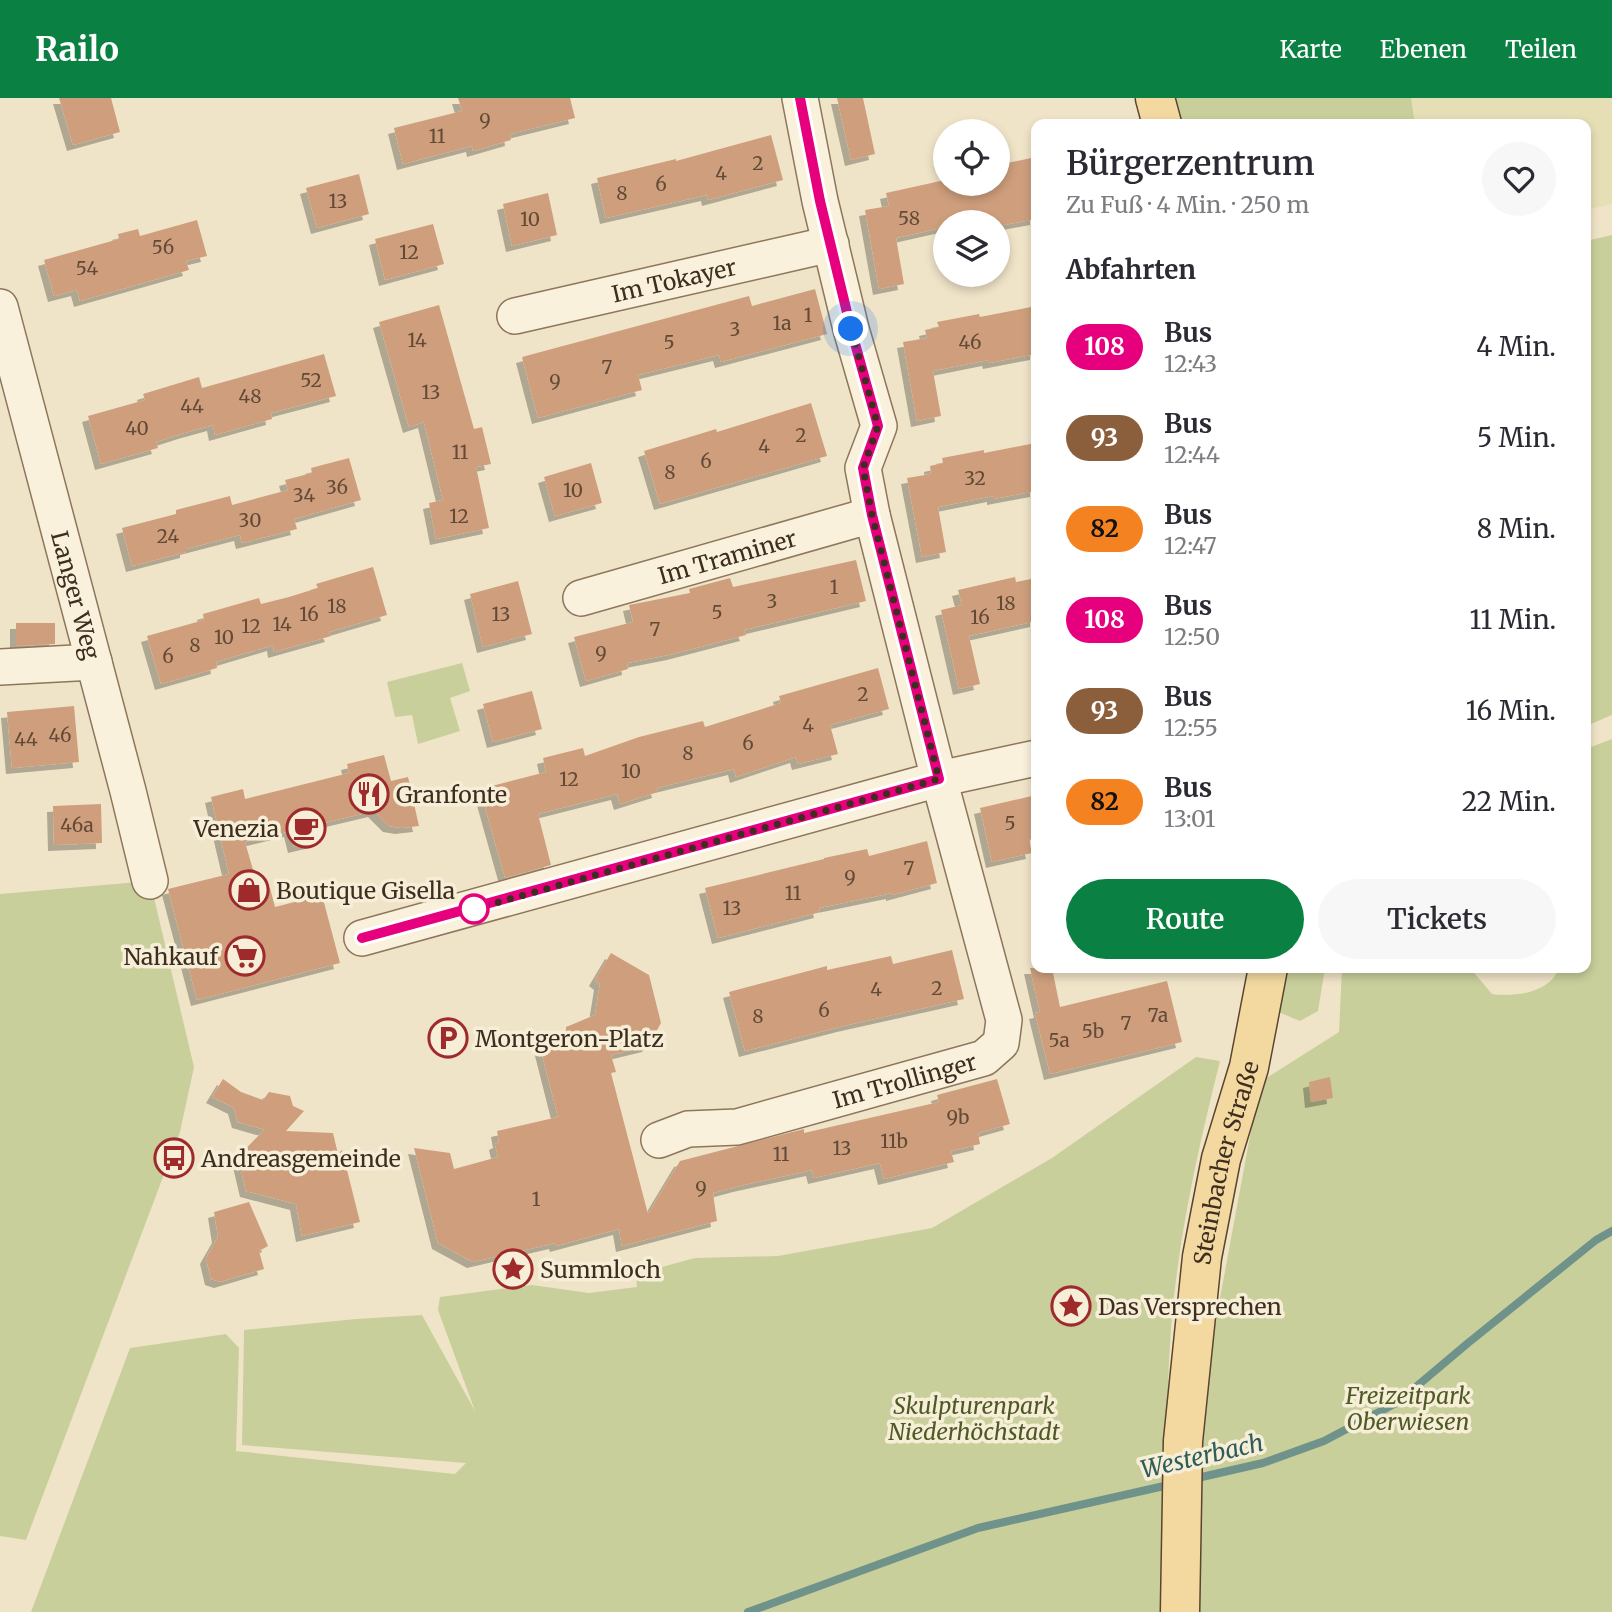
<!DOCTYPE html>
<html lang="de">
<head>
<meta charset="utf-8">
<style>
  body { margin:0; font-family:Merriweather,serif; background:#f7f7f7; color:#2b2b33; height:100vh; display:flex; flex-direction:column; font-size:26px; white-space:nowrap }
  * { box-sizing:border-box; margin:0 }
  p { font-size:23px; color:#7c7c81 }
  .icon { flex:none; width:38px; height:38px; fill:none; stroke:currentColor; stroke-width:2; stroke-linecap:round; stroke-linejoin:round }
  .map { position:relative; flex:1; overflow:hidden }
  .panel { position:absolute; left:1031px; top:21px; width:560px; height:854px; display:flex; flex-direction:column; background:#fff; border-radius:14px; box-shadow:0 4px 10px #0003 }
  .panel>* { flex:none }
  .badge { padding:0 14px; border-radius:23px; font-size:24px; line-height:46px }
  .fabs { position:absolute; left:933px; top:21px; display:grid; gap:14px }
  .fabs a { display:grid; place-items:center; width:77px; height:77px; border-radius:50%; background:#fff; box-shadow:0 4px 10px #0003; font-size:35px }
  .you { position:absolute; width:35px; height:35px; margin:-18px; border:5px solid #fff; border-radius:50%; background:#1a73e8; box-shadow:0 0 0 10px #1a73e833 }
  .map>.badge { position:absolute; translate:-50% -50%; box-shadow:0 0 0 4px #fff }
  h2 { padding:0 35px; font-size:26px; line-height:63px }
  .round { display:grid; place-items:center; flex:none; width:74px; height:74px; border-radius:37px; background:#f7f7f7 }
  .summary { display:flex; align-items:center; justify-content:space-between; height:119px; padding:0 35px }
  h1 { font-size:33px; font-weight:600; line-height:52px }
  .cta { display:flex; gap:14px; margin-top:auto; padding:14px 35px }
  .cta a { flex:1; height:80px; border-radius:42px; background:#0b8043; color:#fff; font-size:28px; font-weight:600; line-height:80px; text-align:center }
  .cta a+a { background:#f7f7f7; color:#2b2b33 }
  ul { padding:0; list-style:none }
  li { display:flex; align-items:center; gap:21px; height:91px; padding:0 35px }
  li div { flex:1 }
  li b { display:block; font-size:26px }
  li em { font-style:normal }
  li .badge { min-width:77px; font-weight:700; text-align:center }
  header { display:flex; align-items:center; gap:42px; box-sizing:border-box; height:98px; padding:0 35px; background:#0b8043; color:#fff }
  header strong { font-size:33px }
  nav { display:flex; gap:38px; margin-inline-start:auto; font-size:24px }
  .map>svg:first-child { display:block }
</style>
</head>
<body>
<header>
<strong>Railo</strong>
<nav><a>Karte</a><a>Ebenen</a><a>Teilen</a></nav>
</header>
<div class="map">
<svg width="1612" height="1514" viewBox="0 0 1612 1514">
  <defs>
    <filter id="shadow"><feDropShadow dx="-6" dy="6" stdDeviation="0" flood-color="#0004"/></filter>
  </defs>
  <rect width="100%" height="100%" fill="#f0e4c8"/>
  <!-- farmland -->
  <path fill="#e6deb5" d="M 1411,0 L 1612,0 L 1612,106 L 1586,112 L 1586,26 L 1415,26 Z"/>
  <!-- green -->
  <path fill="#c9cf9b" d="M 1165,0 L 1411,0 L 1415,26 L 1172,26 Z
    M 1612,137 L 1612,617 L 1586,628 L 1586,143 Z
    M 462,565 L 470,593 L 450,600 L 460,633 L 418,646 L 412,617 L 395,619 L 387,584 Z
    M 1612,641 L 1612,1514 L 1191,1514 L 1197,1324 L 1260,984 L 1339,934 L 1342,870 L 1470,870 L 1492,896 C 1516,899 1550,895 1559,870 L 1586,870 L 1586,651 Z
    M 150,783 L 194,969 L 180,1034 L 26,1442 L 0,1438 L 0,796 Z
    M 1282,870 L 1325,870 L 1318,913 L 1300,923 L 1276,913 Z
    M 1196,959 L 1220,963 C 1198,1051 1178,1140 1171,1231 C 1164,1325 1168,1420 1169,1514 L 31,1514 L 130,1250 L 226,1236 L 239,1250 L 236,1353 L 455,1376 L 466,1365 L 242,1347 L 244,1232 L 356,1221 L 422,1217 L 475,1313 L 438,1212 L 440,1199 L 532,1187 L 589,1195 L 637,1189 L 636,1176 L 695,1160 L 778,1158 L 932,1130 L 1052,1060 Z"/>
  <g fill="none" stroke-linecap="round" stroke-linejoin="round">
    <!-- stream -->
    <path stroke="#6f938a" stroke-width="8" d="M 1193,1381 L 1263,1365 L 1324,1343 L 1398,1304 L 1468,1245 L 1596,1142 L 1612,1133
      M 748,1514 L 978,1430 L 1173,1386"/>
  </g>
  <!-- building -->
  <path fill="#cf9f7d" filter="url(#shadow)" d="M 59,0 L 111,0 L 120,34 L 73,47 Z
    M 458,0 L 570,0 L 575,20 L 510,36 L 511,42 L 473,53 L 472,48 L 403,66 L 394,30 L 462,13 Z
    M 837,0 L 863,0 L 875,56 L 851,62 Z
    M 771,37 L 783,82 L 708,102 L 707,97 L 606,120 L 597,80 L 676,61 L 676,63 Z
    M 1036,59 L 1036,121 L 998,128 L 998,124 L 945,124 L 945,129 L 896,140 L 904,186 L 879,191 L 865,112 L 889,108 L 886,95 L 945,82 L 945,86 L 998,86 L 998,67 Z
    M 359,76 L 369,116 L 317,130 L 306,90 Z
    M 548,95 L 557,137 L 512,148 L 503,106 Z
    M 197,122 L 207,158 L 186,163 L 189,172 L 80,203 L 77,192 L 54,198 L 44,162 L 119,141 L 118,136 L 138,131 L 140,138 Z
    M 433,126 L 444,166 L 385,182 L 375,141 Z
    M 815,191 L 827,236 L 721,264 L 719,257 L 638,277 L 642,292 L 538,320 L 522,259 L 749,198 L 752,208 Z
    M 439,207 L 474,331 L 482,329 L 491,366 L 476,369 L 489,430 L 436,441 L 429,405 L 443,402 L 424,324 L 409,329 L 379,224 Z
    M 1036,208 L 1036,256 L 989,265 L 988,262 L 933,273 L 941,318 L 917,323 L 903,244 L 927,240 L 925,232 L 939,229 L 937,224 L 979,216 L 980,219 Z
    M 324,256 L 336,298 L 271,315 L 272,321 L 215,337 L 213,327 L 184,335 L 156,344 L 158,350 L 101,366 L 88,318 L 145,302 L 143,296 L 199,279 L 202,290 Z
    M 811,305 L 827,358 L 660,406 L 644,353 L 716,331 L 717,334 Z
    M 1036,345 L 1036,393 L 993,401 L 993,398 L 938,409 L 946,454 L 922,459 L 907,380 L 931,376 L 930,368 L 943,365 L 942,360 L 984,352 L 984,355 Z
    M 349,360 L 361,402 L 294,421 L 297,431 L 242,445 L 240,437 L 186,451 L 186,454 L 132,468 L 122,430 L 176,416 L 176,412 L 230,398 L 232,407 L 288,392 L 285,382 L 312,375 L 311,370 Z
    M 591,365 L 602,405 L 555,418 L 544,379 Z
    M 856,462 L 866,503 L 744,532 L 746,537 L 673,556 L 627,565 L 628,571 L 586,583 L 574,539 L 633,524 L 629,507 L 690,495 L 689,491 L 730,480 L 733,489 Z
    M 373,469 L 387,517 L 329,534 L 331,538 L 274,554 L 273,547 L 216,564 L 217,570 L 161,586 L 147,538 L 204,522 L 203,516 L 259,500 L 261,506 L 289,499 L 318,490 L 316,486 Z
    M 1015,479 L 1016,484 L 1036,480 L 1036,523 L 969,538 L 980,586 L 959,591 L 941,512 L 962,507 L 958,492 Z
    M 518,483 L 532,536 L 483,549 L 470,496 Z
    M 16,525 L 55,525 L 55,546 L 16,548 Z
    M 878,570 L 889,611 L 830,627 L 838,656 L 798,666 L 796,659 L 736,679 L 734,671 L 657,690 L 658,694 L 620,706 L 617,696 L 538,716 L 551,767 L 505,780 L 480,691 L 546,674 L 543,660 L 583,650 L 585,658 L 639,639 L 703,623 L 705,629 L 781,605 L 779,598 Z
    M 532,593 L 542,631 L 493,644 L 483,606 Z
    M 74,608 L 79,664 L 12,670 L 7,614 Z
    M 384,657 L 391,683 L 408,679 L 419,728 L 401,730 L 389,728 L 374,713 L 311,728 L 315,744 L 294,749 L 290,733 L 245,744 L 256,782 L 270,790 L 275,809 L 322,797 L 340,865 L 197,902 L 168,791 L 229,776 L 211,699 L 243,691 L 245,701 L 349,675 L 347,666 Z
    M 1036,697 L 1036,740 L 1029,742 L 1032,755 L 992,764 L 980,710 Z
    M 101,706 L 102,745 L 54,747 L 53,708 Z
    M 927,743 L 937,785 L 892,797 L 892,795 L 819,810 L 820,814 L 718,840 L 705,790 L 824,761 L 824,760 L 867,751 L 869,758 Z
    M 952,852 L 964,901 L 843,928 L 745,953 L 729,894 L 827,868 L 827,872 L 891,858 L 893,866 Z
    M 611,855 L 649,877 L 661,925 L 648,948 L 611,957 L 616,974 L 611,975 L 648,1116 L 680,1063 L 804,1031 L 804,1035 L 939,1004 L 937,997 L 997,981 L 1010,1026 L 978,1035 L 980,1046 L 951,1053 L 954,1064 L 884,1081 L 880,1065 L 814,1080 L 812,1072 L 739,1088 L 713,1095 L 717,1123 L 622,1148 L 619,1131 L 556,1148 L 555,1145 L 473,1164 L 438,1145 L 414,1050 L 450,1055 L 454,1071 L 498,1059 L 495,1046 L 499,1044 L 497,1033 L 558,1019 L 539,944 L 566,938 L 566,929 L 595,917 L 600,886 L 595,882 Z
    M 1030,870 L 1052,870 L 1060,909 L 1167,883 L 1182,944 L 1050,976 L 1035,915 L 1040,914 Z
    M 1330,979 L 1333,1000 L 1311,1004 L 1309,984 Z
    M 223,981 L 241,994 L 263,1002 L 269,994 L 290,998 L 293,1008 L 304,1013 L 286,1033 L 333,1035 L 338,1056 L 342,1052 L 360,1124 L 302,1138 L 296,1106 L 246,1093 L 238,1059 L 264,1032 L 266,1032 L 238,1024 L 234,1010 L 212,999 Z
    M 249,1104 L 268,1148 L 259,1153 L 264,1171 L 220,1184 L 211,1181 L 206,1160 L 218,1139 L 214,1114 Z"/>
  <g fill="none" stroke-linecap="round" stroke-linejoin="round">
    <!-- minor casing -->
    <g stroke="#8d765c" stroke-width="38">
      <g id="minor">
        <path id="s1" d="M 0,209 L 128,693 L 150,783"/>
        <path id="s2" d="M 515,218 L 831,146"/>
        <path id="s3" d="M 581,500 L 872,417"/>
        <path d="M 0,569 L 94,564"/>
        <path d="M 362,840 L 939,681 L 1036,660"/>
        <path id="s4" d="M 659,1042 L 688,1031 L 737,1029 L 984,960 L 1001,945 L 1004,922 L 939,681 L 872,417 L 863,370 L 879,328 L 851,231 L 820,103 L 800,0"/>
      </g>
    </g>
    <!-- major casing -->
    <g stroke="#5b4430" stroke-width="41">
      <g id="major">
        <path d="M 1155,0 L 1162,26"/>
        <path id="s5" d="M 1180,1514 L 1183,1343 L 1202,1159 L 1221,1061 L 1249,969 L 1268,870"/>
      </g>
    </g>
    <!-- minor -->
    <use href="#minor" stroke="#faf1dc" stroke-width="35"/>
    <!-- major -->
    <use href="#major" stroke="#f3d9a0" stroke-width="38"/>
  </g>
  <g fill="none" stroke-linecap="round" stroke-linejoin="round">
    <!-- line casing -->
    <g stroke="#fff" stroke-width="16">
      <path id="line" d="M 362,840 L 939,681 L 872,417 L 863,370 L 878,328 L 851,231 L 820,103 L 800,0"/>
    </g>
    <!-- line -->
    <use href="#line" stroke="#e6007e" stroke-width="10"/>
    <!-- walk -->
    <path stroke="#3d2e20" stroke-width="7" stroke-dasharray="0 12.6" d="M 474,811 L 939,681 L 872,417 L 863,370 L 878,328 L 851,231"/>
  </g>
  <!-- icons -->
  <defs>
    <g id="restaurant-ring" transform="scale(2.0125)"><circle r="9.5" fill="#f7eed8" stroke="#9e2a2b" stroke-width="1.5"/><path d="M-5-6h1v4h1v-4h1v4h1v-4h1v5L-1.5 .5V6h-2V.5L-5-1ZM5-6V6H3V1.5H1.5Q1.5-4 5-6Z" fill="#9e2a2b"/></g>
    <g id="cafe-ring" transform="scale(2.0125)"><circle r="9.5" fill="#f7eed8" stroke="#9e2a2b" stroke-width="1.5"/><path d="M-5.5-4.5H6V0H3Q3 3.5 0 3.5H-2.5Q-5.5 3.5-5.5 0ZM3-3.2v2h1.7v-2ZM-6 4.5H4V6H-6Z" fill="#9e2a2b"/></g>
    <g id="shop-ring" transform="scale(2.0125)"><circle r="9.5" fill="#f7eed8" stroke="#9e2a2b" stroke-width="1.5"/><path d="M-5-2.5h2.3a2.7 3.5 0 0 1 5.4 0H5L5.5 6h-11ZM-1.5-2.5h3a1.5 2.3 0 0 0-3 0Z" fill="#9e2a2b"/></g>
    <g id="supermarket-ring" transform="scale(2.0125)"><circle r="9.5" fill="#f7eed8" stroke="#9e2a2b" stroke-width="1.5"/><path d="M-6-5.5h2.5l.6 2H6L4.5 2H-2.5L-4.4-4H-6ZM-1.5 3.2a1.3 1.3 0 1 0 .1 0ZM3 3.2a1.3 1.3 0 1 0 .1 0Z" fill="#9e2a2b"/></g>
    <g id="parking-ring" transform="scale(2.0125)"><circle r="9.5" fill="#f7eed8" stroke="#9e2a2b" stroke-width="1.5"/><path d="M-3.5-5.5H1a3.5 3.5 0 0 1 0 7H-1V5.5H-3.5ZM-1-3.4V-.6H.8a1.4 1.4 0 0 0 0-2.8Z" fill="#9e2a2b"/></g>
    <g id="bus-ring" transform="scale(2.0125)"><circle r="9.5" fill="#f7eed8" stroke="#9e2a2b" stroke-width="1.5"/><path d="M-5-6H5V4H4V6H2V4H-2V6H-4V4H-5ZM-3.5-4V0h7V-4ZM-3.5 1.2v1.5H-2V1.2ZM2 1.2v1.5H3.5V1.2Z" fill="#9e2a2b"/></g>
    <g id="sight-ring" transform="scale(2.0125)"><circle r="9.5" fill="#f7eed8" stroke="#9e2a2b" stroke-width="1.5"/><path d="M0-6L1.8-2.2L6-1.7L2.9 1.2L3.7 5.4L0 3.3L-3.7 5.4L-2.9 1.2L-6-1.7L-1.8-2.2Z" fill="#9e2a2b"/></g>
  </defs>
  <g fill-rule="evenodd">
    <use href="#restaurant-ring" x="369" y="696"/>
    <use href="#cafe-ring" x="306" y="730"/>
    <use href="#shop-ring" x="249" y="792"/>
    <use href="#supermarket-ring" x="245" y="858"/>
    <use href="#parking-ring" x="448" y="940"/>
    <use href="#bus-ring" x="174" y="1060"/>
    <use href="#sight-ring" x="513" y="1171"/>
    <use href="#sight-ring" x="1071" y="1208"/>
  </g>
  <!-- markers -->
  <circle fill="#fff" stroke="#e6007e" stroke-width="3.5" cx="474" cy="811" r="14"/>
  <g text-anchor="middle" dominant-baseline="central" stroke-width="7" stroke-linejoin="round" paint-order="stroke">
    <!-- number labels -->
    <g font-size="19" fill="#624a37">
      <text x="485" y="22">9</text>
      <text x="437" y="38">11</text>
      <text x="758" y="65">2</text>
      <text x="721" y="75">4</text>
      <text x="661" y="86">6</text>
      <text x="622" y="95">8</text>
      <text x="338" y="103">13</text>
      <text x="909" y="120">58</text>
      <text x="530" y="121">10</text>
      <text x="163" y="149">56</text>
      <text x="409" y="154">12</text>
      <text x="87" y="170">54</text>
      <text x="808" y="217">1</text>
      <text x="782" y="225">1a</text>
      <text x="735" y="231">3</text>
      <text x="417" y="242">14</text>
      <text x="669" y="244">5</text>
      <text x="970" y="244">46</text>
      <text x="607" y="269">7</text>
      <text x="311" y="282">52</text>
      <text x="555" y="283">9</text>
      <text x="431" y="294">13</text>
      <text x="250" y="298">48</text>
      <text x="192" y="308">44</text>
      <text x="137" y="330">40</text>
      <text x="801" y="337">2</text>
      <text x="764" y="348">4</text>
      <text x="460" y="354">11</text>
      <text x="706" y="363">6</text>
      <text x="670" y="374">8</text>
      <text x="975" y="380">32</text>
      <text x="337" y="389">36</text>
      <text x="573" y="392">10</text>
      <text x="304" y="397">34</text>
      <text x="459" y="418">12</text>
      <text x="250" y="422">30</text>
      <text x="168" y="438">24</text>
      <text x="834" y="489">1</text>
      <text x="772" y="503">3</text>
      <text x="1006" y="505">18</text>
      <text x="337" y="508">18</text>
      <text x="717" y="514">5</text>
      <text x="309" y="516">16</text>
      <text x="501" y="516">13</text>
      <text x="980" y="519">16</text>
      <text x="282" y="526">14</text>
      <text x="251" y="528">12</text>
      <text x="655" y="531">7</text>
      <text x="224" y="539">10</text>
      <text x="195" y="547">8</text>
      <text x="601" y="555">9</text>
      <text x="168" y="558">6</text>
      <text x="863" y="596">2</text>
      <text x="808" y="627">4</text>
      <text x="60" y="637">46</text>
      <text x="26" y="641">44</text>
      <text x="748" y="645">6</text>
      <text x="688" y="655">8</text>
      <text x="631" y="673">10</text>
      <text x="569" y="681">12</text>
      <text x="1010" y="725">5</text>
      <text x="77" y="727">46a</text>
      <text x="909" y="770">7</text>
      <text x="850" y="779">9</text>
      <text x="793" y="795">11</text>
      <text x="732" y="810">13</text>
      <text x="937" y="890">2</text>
      <text x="876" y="891">4</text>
      <text x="824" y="912">6</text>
      <text x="1158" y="917">7a</text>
      <text x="758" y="918">8</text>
      <text x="1126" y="925">7</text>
      <text x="1093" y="933">5b</text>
      <text x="1059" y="942">5a</text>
      <text x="958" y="1019">9b</text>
      <text x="894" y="1043">11b</text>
      <text x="842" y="1050">13</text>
      <text x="781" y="1056">11</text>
      <text x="701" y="1090">9</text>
      <text x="536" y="1101">1</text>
    </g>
    <!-- street labels -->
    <g font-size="23" fill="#3d2e20" stroke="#f7eed8">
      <text stroke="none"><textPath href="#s2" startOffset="163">Im Tokayer</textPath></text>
      <text stroke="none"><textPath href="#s3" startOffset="152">Im Traminer</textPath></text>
      <text stroke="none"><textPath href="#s1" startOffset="298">Langer Weg</textPath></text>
      <text stroke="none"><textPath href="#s4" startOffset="254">Im Trollinger</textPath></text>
      <text stroke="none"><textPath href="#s5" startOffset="453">Steinbacher Straße</textPath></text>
    </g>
    <!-- poi labels -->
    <g font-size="23" fill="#3d2e20" stroke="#f7eed8" text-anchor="start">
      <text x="396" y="696">Granfonte</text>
      <text x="279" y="730" text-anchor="end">Venezia</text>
      <text x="276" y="792">Boutique Gisella</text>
      <text x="218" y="858" text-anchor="end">Nahkauf</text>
      <text x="475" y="940">Montgeron-Platz</text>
      <text x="201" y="1060">Andreasgemeinde</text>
      <text x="540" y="1171">Summloch</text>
      <text x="1098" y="1208">Das Versprechen</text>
    </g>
    <!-- park labels -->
    <g font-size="23" font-style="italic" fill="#4d5a26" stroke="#f7eed8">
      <text x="1408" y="1297">Freizeitpark<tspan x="1408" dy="26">Oberwiesen</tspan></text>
      <text x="974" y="1307">Skulpturenpark<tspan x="974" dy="26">Niederhöchstadt</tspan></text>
    </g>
    <!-- water labels -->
    <g font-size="24" font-style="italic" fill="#2f5d5a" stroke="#f7eed8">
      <text transform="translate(1202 1358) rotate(-13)">Westerbach</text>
    </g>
  </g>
</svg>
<div class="fabs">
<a><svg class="icon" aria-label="locate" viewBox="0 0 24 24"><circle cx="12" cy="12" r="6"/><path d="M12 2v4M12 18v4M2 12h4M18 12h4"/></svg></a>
<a><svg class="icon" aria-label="layers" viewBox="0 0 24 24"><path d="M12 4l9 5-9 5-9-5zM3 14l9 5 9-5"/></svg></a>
</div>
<div class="you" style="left:851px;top:231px"></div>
<section class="panel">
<div class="summary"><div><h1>Bürgerzentrum</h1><p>Zu Fuß · 4 Min. · 250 m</p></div><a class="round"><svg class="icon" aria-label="heart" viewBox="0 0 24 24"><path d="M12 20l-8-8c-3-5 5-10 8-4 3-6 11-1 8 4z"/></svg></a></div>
<h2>Abfahrten</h2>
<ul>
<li><span class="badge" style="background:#e6007e;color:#fff">108</span><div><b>Bus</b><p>12:43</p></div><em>4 Min.</em></li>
<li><span class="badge" style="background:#8b5e3c;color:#fff">93</span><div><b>Bus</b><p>12:44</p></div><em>5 Min.</em></li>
<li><span class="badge" style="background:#f58220;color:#111">82</span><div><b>Bus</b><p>12:47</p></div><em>8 Min.</em></li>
<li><span class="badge" style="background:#e6007e;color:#fff">108</span><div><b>Bus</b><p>12:50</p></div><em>11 Min.</em></li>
<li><span class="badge" style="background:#8b5e3c;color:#fff">93</span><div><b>Bus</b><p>12:55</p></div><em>16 Min.</em></li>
<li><span class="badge" style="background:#f58220;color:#111">82</span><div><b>Bus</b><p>13:01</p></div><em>22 Min.</em></li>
</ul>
<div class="cta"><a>Route</a><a>Tickets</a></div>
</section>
</div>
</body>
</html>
